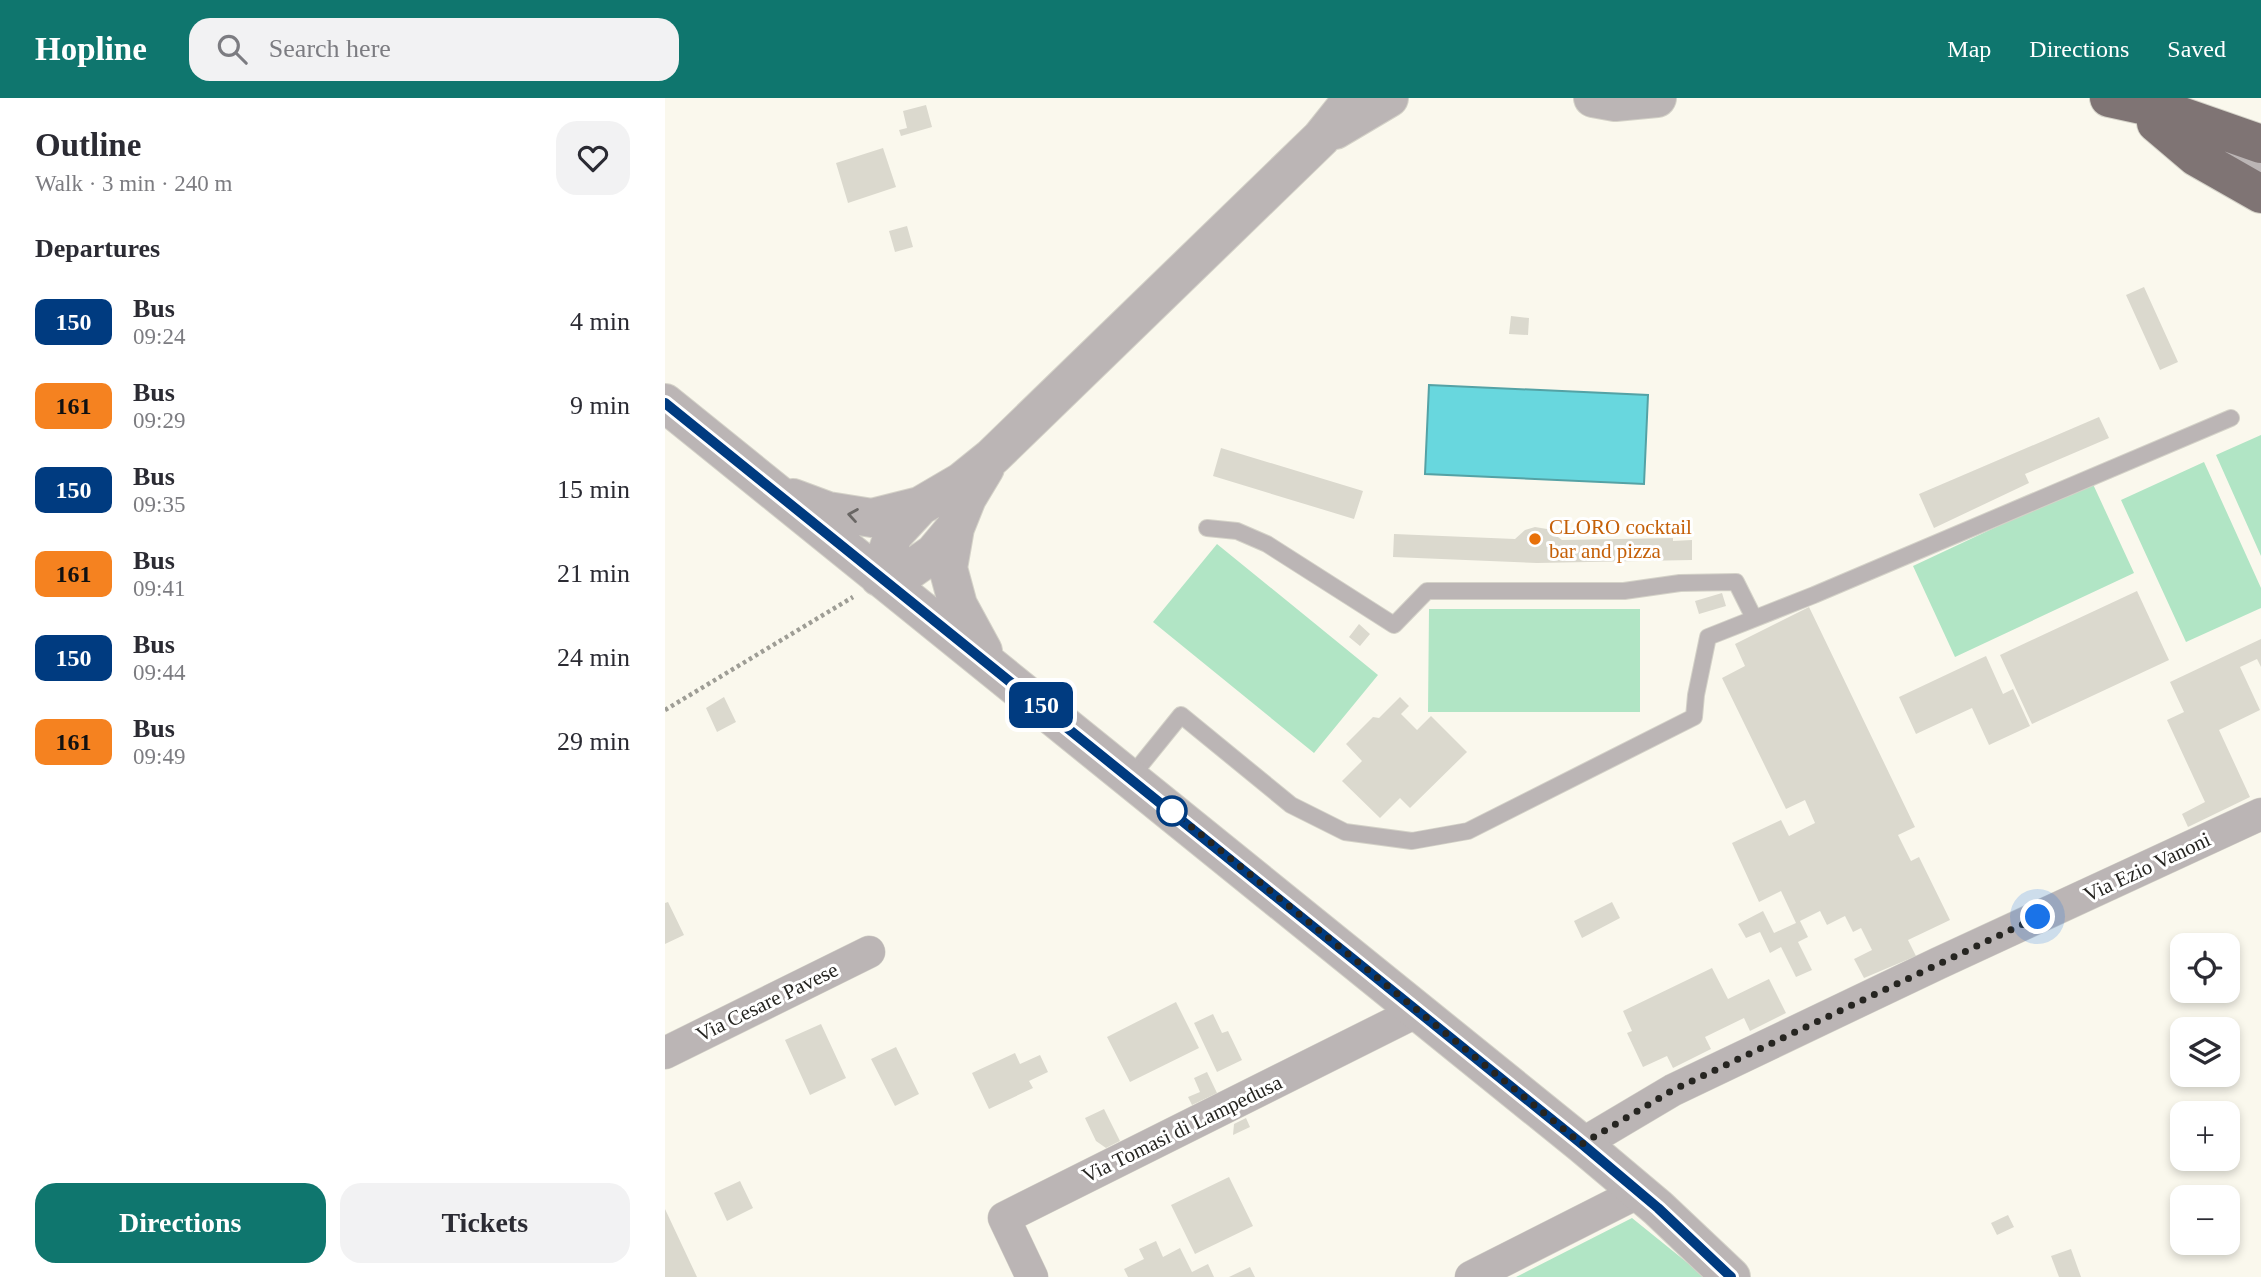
<!DOCTYPE html>
<html lang="en">
<head>
<meta charset="utf-8">
<style>
  body { margin:0; font-family:Georgia,serif; background:#f2f2f3; color:#2b2b33; height:100vh; display:flex; flex-direction:column; font-size:26px; white-space:nowrap }
  * { box-sizing:border-box; margin:0 }
  p { font-size:23px; color:#7c7c81 }
  .icon { flex:none; width:38px; height:38px; fill:none; stroke:currentColor; stroke-width:2; stroke-linecap:round; stroke-linejoin:round }
  .map { position:relative; flex:1; overflow:hidden }
  .drawer { display:flex; flex-direction:column; background:#fff; width:665px }
  .drawer>* { flex:none }
  .badge { padding:0 14px; border-radius:10px; font-size:24px; line-height:46px }
  .tools { position:absolute; left:1505px; top:835px; display:grid; gap:14px }
  .tools a { display:grid; place-items:center; width:70px; height:70px; border-radius:14px; background:#fff; box-shadow:0 4px 10px #0003; font-size:35px }
  .you { position:absolute; width:35px; height:35px; margin:-18px; border:5px solid #fff; border-radius:50%; background:#1a73e8; box-shadow:0 0 0 10px #1a73e833 }
  .map>.badge { position:absolute; translate:-50% -50%; box-shadow:0 0 0 4px #fff }
  h2 { padding:0 35px; font-size:26px; line-height:63px }
  .round { display:grid; place-items:center; flex:none; width:74px; height:74px; border-radius:21px; background:#f2f2f3 }
  .head { display:flex; align-items:center; justify-content:space-between; height:119px; padding:0 35px }
  h1 { font-size:33px; font-weight:600; line-height:52px }
  .primary-button { display:flex; gap:14px; margin-top:auto; padding:14px 35px }
  .primary-button a { flex:1; height:80px; border-radius:21px; background:#0f766e; color:#fff; font-size:28px; font-weight:600; line-height:80px; text-align:center }
  .primary-button a+a { background:#f2f2f3; color:#2b2b33 }
  ul { padding:0; list-style:none }
  li { display:flex; align-items:center; gap:21px; height:84px; padding:0 35px }
  li div { flex:1 }
  li b { display:block; font-size:26px }
  li em { font-style:normal }
  li .badge { min-width:77px; font-weight:700; text-align:center }
  header { display:flex; align-items:center; gap:42px; box-sizing:border-box; height:98px; padding:0 35px; background:#0f766e; color:#fff }
  header strong { font-size:33px }
  nav { display:flex; gap:38px; margin-inline-start:auto; font-size:24px }
  .search { width:490px; height:63px; background:#f2f2f3; display:flex; align-items:center; gap:18px; box-sizing:border-box; padding:0 24px; border-radius:21px; color:#7c7c81; font-size:26px }
  main { display:flex; flex:1; min-height:0 }
  .map>svg:first-child { display:block }
</style>
</head>
<body>
<header>
<strong>Hopline</strong>
<div class="search"><svg class="icon" aria-label="search" viewBox="0 0 24 24"><circle cx="10" cy="10" r="6"/><path d="M15 15l6 6"/></svg>Search here</div>
<nav><a>Map</a><a>Directions</a><a>Saved</a></nav>
</header>
<main>
<section class="drawer">
<div class="head"><div><h1>Outline</h1><p>Walk · 3 min · 240 m</p></div><a class="round"><svg class="icon" aria-label="heart" viewBox="0 0 24 24"><path d="M12 20l-8-8c-3-5 5-10 8-4 3-6 11-1 8 4z"/></svg></a></div>
<h2>Departures</h2>
<ul>
<li><span class="badge" style="background:#003b80;color:#fff">150</span><div><b>Bus</b><p>09:24</p></div><em>4 min</em></li>
<li><span class="badge" style="background:#f58220;color:#111">161</span><div><b>Bus</b><p>09:29</p></div><em>9 min</em></li>
<li><span class="badge" style="background:#003b80;color:#fff">150</span><div><b>Bus</b><p>09:35</p></div><em>15 min</em></li>
<li><span class="badge" style="background:#f58220;color:#111">161</span><div><b>Bus</b><p>09:41</p></div><em>21 min</em></li>
<li><span class="badge" style="background:#003b80;color:#fff">150</span><div><b>Bus</b><p>09:44</p></div><em>24 min</em></li>
<li><span class="badge" style="background:#f58220;color:#111">161</span><div><b>Bus</b><p>09:49</p></div><em>29 min</em></li>
</ul>
<div class="primary-button"><a>Directions</a><a>Tickets</a></div>
</section>
<div class="map">
<svg width="1596" height="1179" viewBox="0 0 1596 1179">
  <rect width="100%" height="100%" fill="#faf8ed"/>
  <!-- green -->
  <path fill="#b1e5c5" d="M 1596,337 L 1596,458 L 1551,357 Z
    M 1539,364 L 1596,490 L 1596,510 L 1521,544 L 1456,402 Z
    M 1427,384 L 1469,475 L 1290,559 L 1248,468 Z
    M 552,446 L 713,577 L 649,655 L 488,524 Z
    M 764,511 L 975,511 L 975,614 L 763,614 Z
    M 967,1120 L 1040,1179 L 851,1179 Z"/>
  <!-- water -->
  <path fill="#68d7de" stroke="#54a2a5" stroke-width="2" d="M 764,287 L 983,297 L 979,386 L 760,376 Z"/>
  <!-- building -->
  <path fill="#dbd9ce" d="M 261,7 L 267,29 L 236,38 L 234,32 L 242,30 L 238,13 Z
    M 218,50 L 231,89 L 183,105 L 171,65 Z
    M 242,128 L 248,149 L 230,154 L 224,133 Z
    M 1479,189 L 1513,264 L 1495,272 L 1461,197 Z
    M 846,218 L 864,220 L 863,237 L 844,236 Z
    M 1434,319 L 1444,340 L 1360,376 L 1364,385 L 1269,430 L 1254,396 Z
    M 556,350 L 698,393 L 689,421 L 548,378 Z
    M 870,429 L 882,431 L 897,442 L 1008,440 L 1008,443 L 1027,442 L 1027,462 L 872,465 L 728,459 L 729,436 L 850,441 L 860,432 Z
    M 1472,493 L 1504,562 L 1367,626 L 1335,557 Z
    M 1057,495 L 1061,508 L 1034,516 L 1030,503 Z
    M 1144,509 L 1250,729 L 1233,737 L 1246,763 L 1254,759 L 1285,822 L 1243,842 L 1251,858 L 1199,880 L 1189,861 L 1207,852 L 1196,830 L 1188,834 L 1180,818 L 1162,827 L 1155,813 L 1135,823 L 1143,839 L 1133,844 L 1147,872 L 1131,879 L 1116,849 L 1105,855 L 1095,834 L 1081,840 L 1073,826 L 1098,813 L 1109,835 L 1131,825 L 1116,793 L 1094,804 L 1067,745 L 1116,722 L 1124,738 L 1150,725 L 1140,702 L 1121,711 L 1057,580 L 1080,568 L 1070,546 Z
    M 694,526 L 705,536 L 695,548 L 684,539 Z
    M 1596,541 L 1596,569 L 1592,561 L 1575,569 L 1595,612 L 1554,632 L 1585,699 L 1523,729 L 1517,716 L 1540,704 L 1502,622 L 1519,614 L 1505,584 Z
    M 1321,558 L 1338,596 L 1348,591 L 1365,628 L 1324,647 L 1307,610 L 1251,636 L 1234,599 Z
    M 59,599 L 71,624 L 52,634 L 41,610 Z
    M 735,599 L 744,608 L 736,616 L 752,632 L 766,618 L 802,654 L 745,710 L 735,700 L 715,720 L 677,683 L 697,663 L 681,646 L 708,619 L 714,620 Z
    M 3,804 L 19,837 L 0,846 L 0,805 Z
    M 947,804 L 955,820 L 917,840 L 909,823 Z
    M 1047,870 L 1063,901 L 1104,881 L 1121,915 L 1085,933 L 1079,920 L 1040,939 L 1046,951 L 1008,970 L 1002,958 L 978,969 L 962,935 L 967,933 L 958,913 Z
    M 511,904 L 534,950 L 465,984 L 442,939 Z
    M 548,916 L 557,935 L 563,933 L 577,962 L 552,974 L 529,925 Z
    M 156,926 L 181,980 L 145,997 L 120,942 Z
    M 231,949 L 254,996 L 230,1008 L 206,961 Z
    M 350,955 L 355,966 L 375,957 L 383,974 L 364,983 L 368,990 L 324,1011 L 307,975 Z
    M 542,974 L 552,995 L 527,1007 L 523,999 L 535,994 L 529,980 Z
    M 439,1011 L 455,1043 L 441,1050 L 431,1043 L 420,1020 Z
    M 581,1020 L 585,1029 L 568,1037 L 569,1026 Z
    M 564,1079 L 588,1128 L 530,1156 L 506,1107 Z
    M 75,1083 L 88,1110 L 62,1123 L 49,1095 Z
    M 0,1111 L 32,1179 L 0,1179 Z
    M 1343,1117 L 1349,1129 L 1332,1137 L 1326,1125 Z
    M 491,1143 L 498,1159 L 515,1150 L 527,1174 L 543,1166 L 549,1179 L 463,1179 L 459,1171 L 479,1161 L 474,1151 Z
    M 1406,1151 L 1416,1179 L 1394,1179 L 1386,1158 Z
    M 585,1169 L 590,1179 L 564,1179 Z"/>
  <g fill="none" stroke-linecap="round" stroke-linejoin="round">
    <!-- service casing -->
    <g stroke="#d4d2c8" stroke-width="18">
      <path id="service" d="M 542,430 L 572,433 L 602,446 L 729,527 L 762,493 L 959,493 L 1015,485 L 1071,484 L 1089,520
        M 465,680 L 516,617 L 626,707 L 680,734 L 747,743 L 803,733 L 1029,619 L 1031,597 L 1043,539 L 1149,497 L 1566,320"/>
    </g>
    <!-- minor casing -->
    <g stroke="#d4d2c8" stroke-width="33">
      <path id="minor" d="M 0,955 L 204,854
        M 917,1046 L 1008,992 L 1274,865 L 1596,716
        M 367,1179 L 339,1120 L 753,913
        M 806,1179 L 974,1094"/>
    </g>
    <!-- tertiary casing -->
    <g stroke="#d4d2c8" stroke-width="40">
      <path id="tertiary" d="M 928,0 L 950,4 L 992,0
        M 670,32 L 724,0
        M 1538,46 L 1596,73
        M 0,305 L 917,1046 L 993,1110 L 1066,1179
        M 128,400 L 163,413 L 207,420 L 255,408
        M 214,479 L 228,437 L 255,408 L 296,384 L 327,359 L 656,40 L 688,0
        M 214,479 L 242,474 L 269,455 L 290,430
        M 318,553 L 293,507 L 283,470 L 290,430 L 302,400 L 320,370"/>
    </g>
    <!-- trunk casing -->
    <g stroke="#d4d2c8" stroke-width="40">
      <path id="trunk" d="M 1444,0 L 1499,12 L 1596,46
        M 1491,25 L 1531,59 L 1596,96"/>
    </g>
    <!-- path -->
    <path stroke="#9e9d95" stroke-width="4.5" stroke-dasharray="3.5 3.5" stroke-linecap="butt" d="M 0,612 L 188,499"/>
    <!-- service -->
    <use href="#service" stroke="#bbb5b5" stroke-width="16"/>
    <!-- minor -->
    <use href="#minor" stroke="#bbb5b5" stroke-width="32"/>
    <!-- tertiary -->
    <use href="#tertiary" stroke="#bbb5b5" stroke-width="38"/>
    <!-- trunk -->
    <use href="#trunk" stroke="#7f7474" stroke-width="38"/>
  </g>
  <!-- one-way arrows -->
  <defs><path id="oneway-chevron" d="M-2-3.5L2.5 0L-2 3.5" fill="none" stroke-width="1.6" stroke-linecap="round" stroke-linejoin="round" transform="scale(1.75)"/></defs>
  <use stroke="#696664" href="#oneway-chevron" transform="translate(188 417) rotate(-171)"/>
  <g fill="none" stroke-linecap="round" stroke-linejoin="round">
    <!-- line casing -->
    <g stroke="#fff" stroke-width="16">
      <path id="line" d="M 0,305 L 917,1046 L 993,1110 L 1066,1179"/>
    </g>
    <!-- line -->
    <use href="#line" stroke="#003b80" stroke-width="10"/>
    <!-- walk -->
    <path stroke="#262521" stroke-width="7" stroke-dasharray="0 12.6" d="M 507,713 L 917,1046 L 1008,992 L 1373,819"/>
  </g>
  <!-- markers -->
  <circle fill="#e8710a" stroke="#fff" stroke-width="2.5" cx="870" cy="441" r="7"/>
  <circle fill="#fff" stroke="#003b80" stroke-width="3.5" cx="507" cy="713" r="14"/>
  <g text-anchor="middle" dominant-baseline="central" stroke-width="6" stroke-linejoin="round" paint-order="stroke">
    <!-- food labels -->
    <g font-size="21" fill="#c56008" stroke="#fff" text-anchor="start">
      <text x="884" y="429">CLORO cocktail<tspan x="884" dy="24">bar and pizza</tspan></text>
    </g>
    <!-- street labels -->
    <g font-size="21" fill="#262521" stroke="#fff">
      <text transform="translate(1482 769) rotate(-25)">Via Ezio Vanoni</text>
      <text transform="translate(102 904) rotate(-26)">Via Cesare Pavese</text>
      <text transform="translate(517 1031) rotate(-26)">Via Tomasi di Lampedusa</text>
    </g>
  </g>
</svg>
<div class="tools">
<a><svg class="icon" aria-label="locate" viewBox="0 0 24 24"><circle cx="12" cy="12" r="6"/><path d="M12 2v4M12 18v4M2 12h4M18 12h4"/></svg></a>
<a><svg class="icon" aria-label="layers" viewBox="0 0 24 24"><path d="M12 4l9 5-9 5-9-5zM3 14l9 5 9-5"/></svg></a>
<a>+</a>
<a>−</a>
</div>
<div class="you" style="left:1373px;top:819px"></div>
<b class="badge" style="left:376px;top:607px;background:#003b80;color:#fff">150</b>
</div>
</main>
</body>
</html>
